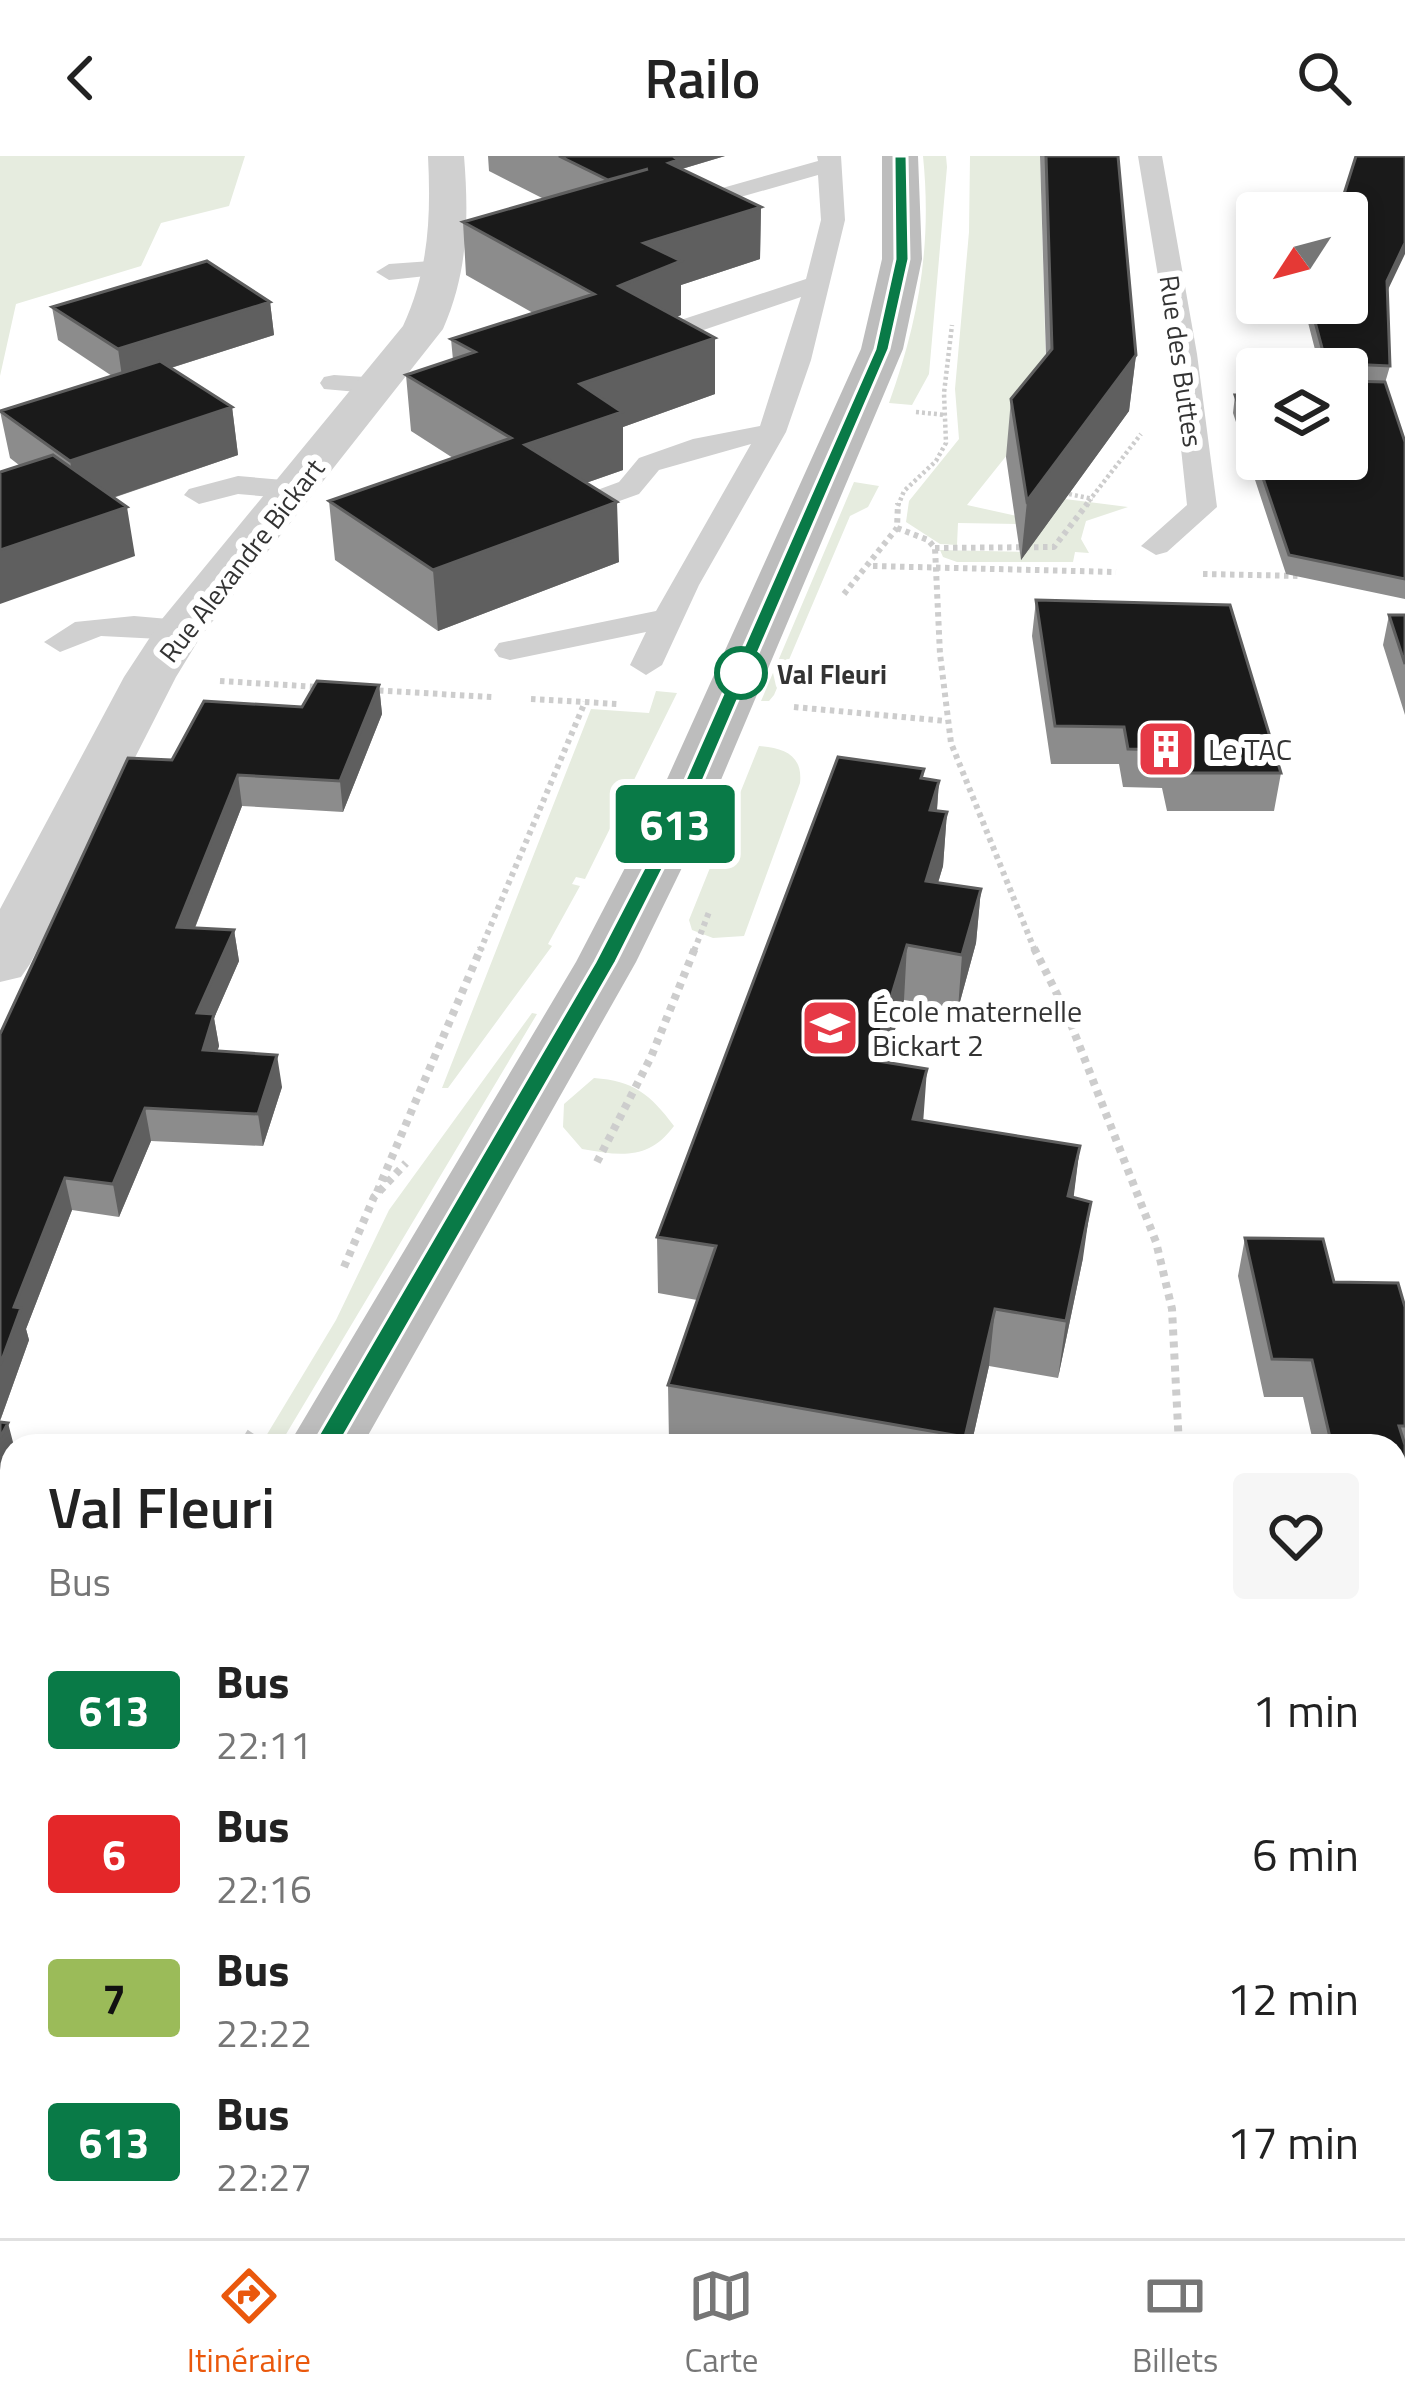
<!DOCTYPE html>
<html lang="fr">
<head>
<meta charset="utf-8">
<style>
  body { margin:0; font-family:"Titillium Web",sans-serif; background:#f6f6f6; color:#222; height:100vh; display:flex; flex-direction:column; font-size:45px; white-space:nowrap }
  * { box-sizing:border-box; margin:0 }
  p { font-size:39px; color:#767676 }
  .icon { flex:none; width:66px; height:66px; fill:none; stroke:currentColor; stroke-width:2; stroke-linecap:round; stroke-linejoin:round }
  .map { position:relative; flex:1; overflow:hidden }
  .details { position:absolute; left:0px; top:1278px; width:1407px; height:804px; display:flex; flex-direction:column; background:#fff; border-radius:36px 36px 0 0; box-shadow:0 6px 18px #0003 }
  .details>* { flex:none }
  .badge { padding:0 24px; border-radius:9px; font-size:42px; line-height:78px }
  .needle { width:78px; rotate:234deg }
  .fabs { position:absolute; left:1236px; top:36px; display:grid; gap:24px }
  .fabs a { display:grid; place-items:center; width:132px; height:132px; border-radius:12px; background:#fff; box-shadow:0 6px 18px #0003; font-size:60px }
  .map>.badge { position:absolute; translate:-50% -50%; box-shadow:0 0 0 6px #fff }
  .round { display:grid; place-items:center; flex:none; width:126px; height:126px; border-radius:12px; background:#f6f6f6 }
  .headline { display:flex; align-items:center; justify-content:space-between; height:204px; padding:0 48px }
  h1 { font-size:57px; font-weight:600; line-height:90px }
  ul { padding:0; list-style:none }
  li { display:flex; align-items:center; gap:36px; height:144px; padding:0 48px }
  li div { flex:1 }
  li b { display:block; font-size:45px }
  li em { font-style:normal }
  li .badge { min-width:132px; font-weight:700; text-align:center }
  header { display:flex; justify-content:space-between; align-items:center; height:156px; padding:0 48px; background:#fff; font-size:54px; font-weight:600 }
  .menu { display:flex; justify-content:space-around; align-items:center; height:168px; border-top:3px solid #e0e0e0; background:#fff; font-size:33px; color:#767676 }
  .menu a { display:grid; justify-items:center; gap:6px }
  .menu .current { color:#ea580c }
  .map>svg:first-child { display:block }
</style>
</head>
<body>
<header><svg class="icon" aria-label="back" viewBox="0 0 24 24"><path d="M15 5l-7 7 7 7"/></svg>Railo<svg class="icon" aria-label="search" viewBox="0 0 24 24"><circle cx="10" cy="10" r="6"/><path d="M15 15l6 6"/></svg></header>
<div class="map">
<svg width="1405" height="2082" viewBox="0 0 1405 2082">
  <rect width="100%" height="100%" fill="#fff"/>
  <!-- green -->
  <path fill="#e6ecdf" d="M 0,0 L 245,0 L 229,50 L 161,67 L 141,110 L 16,148 L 0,220 Z
    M 923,0 L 946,0 L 947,11 L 929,218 L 912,249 L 889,247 C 919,164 932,88 923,0 Z
    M 970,0 L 1040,0 L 1047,249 L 967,349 L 1048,367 L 1065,343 L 1128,351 L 1086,365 L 1081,383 L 1089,397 L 1075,396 L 1073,406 L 957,406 L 943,401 L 940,394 L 1024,396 L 1019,368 L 958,367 L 957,389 L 940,388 L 906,366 L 909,345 L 959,283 L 955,233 L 969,76 Z
    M 854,326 L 879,330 L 868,351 L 850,360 L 774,539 L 769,545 L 761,545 Z
    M 656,535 L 677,537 L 585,723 L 576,721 L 572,728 L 580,730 L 548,788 L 552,790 L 448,932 L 442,932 L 591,553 L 649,557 Z
    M 759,590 C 784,592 803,599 800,627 L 744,780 L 713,782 L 692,774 L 689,764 Z
    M 532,857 L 537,858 L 279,1290 L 260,1290 L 336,1164 L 389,1054 Z
    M 594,922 C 634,925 650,938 674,970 C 649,1004 621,1000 582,993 L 563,971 L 564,948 Z
    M 12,2030 L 12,2070 L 95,2070 L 83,2082 L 0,2082 L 0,2045 Z"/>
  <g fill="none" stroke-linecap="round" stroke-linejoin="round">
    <!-- path-far3 -->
    <path stroke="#cdcdcd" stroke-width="4.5" stroke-dasharray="3 3" stroke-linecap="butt" d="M 916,256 L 946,259
      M 1069,338 L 1093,343
      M 898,350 L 904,335 L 936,305 L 946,287 L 944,237 L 952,169
      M 1085,350 L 1141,278"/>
    <!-- path-far2 -->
    <path stroke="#cdcdcd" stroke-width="6" stroke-dasharray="4.5 4.5" stroke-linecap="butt" d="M 897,372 L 928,384 L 935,392 L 940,498 L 951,587 L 1035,795
      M 935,392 L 1054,391 L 1088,347
      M 873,410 L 1116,416
      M 1203,418 L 1302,420
      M 844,438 L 897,372 L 898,347
      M 220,525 L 319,531
      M 370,534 L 492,541
      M 531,543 L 618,548
      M 794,551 L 946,565
      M 480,795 L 585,546
      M 694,795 L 709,756"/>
    <!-- path-far1 -->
    <path stroke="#cdcdcd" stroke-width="8" stroke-dasharray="6 6" stroke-linecap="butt" d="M 1034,792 L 1067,858 L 1156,1086 L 1172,1153 L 1179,1290
      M 597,1006 L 651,901 L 695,792
      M 377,1036 L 481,792
      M 344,1111 L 374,1041 L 406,1007
      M 242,1290 L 251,1276"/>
    <!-- path -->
    <path stroke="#cdcdcd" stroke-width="9" stroke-dasharray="8 8" stroke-linecap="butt" d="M 1181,2082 L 1182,2070"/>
    <!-- service -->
    <path fill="#d0d0d0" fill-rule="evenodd" d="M 817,0 L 841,0 L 845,64 L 811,204 L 786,276 L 699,429 L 662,509 L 646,519 L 630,509 L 646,476 L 510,504 L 499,501 L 494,494 L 499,487 L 656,455 L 751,288 L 659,314 L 639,338 L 583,358 L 568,349 L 573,343 L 619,326 L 639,302 L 693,283 L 760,270 L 801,141 L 659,189 L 650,191 L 637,183 L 641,177 L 806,123 L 821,64 L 818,19 L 688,56 L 676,49 L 680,44 L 818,5 Z
      M 1138,0 L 1162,0 L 1197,198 L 1217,351 L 1167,396 L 1156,399 L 1141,390 L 1187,349 L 1171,198 Z
      M 445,104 L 458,112 L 454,117 L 389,124 L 376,116 L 389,108 Z
      M 334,219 L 380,222 L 394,230 L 380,238 L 324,233 L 320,227 L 324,221 Z
      M 238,320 L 295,325 L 310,334 L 295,343 L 238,338 L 199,348 L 184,339 L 189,333 Z
      M 134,460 L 180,464 L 196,474 L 180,484 L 101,480 L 60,496 L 44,486 L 75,466 Z"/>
    <!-- minor -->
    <path fill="#d0d0d0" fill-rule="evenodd" d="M 428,0 L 464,0 C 469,62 468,116 443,173 L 201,480 L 176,521 L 30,808 L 21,821 L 0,826 L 0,753 L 124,521 L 162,463 L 403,170 C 429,114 431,60 428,0 Z
      M 1395,1965 L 1405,1965 L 1405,2053 L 1395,2055 Z"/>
    <!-- secondary -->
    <path fill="#bdbdbd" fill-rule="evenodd" d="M 882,0 L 918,0 L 922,103 L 903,193 L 696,683 L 636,806 L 362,1290 L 288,1290 L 576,806 L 640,683 L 861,193 L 882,103 Z
      M 12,1670 L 12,1750 L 0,1754 L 0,1675 Z
      M 12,1815 L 12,1909 L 0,1914 L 0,1819 Z"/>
  </g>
  <!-- wall -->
  <path fill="#8c8c8c" d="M 488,0 L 725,0 L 682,13 L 761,51 L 760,103 L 681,129 L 681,159 L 676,161 L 715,238 L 623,271 L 623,314 L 586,327 L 619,406 L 438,475 L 335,404 L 329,345 L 453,302 L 411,275 L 406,219 L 453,204 L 451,183 L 533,157 L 466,119 L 463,66 L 544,43 L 489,15 Z
    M 1040,0 L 1118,0 L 1136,199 L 1129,255 L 1021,404 L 1006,301 L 1011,243 L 1046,201 Z
    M 1388,135 L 1390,210 L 1385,227 L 1405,286 L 1405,443 L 1286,418 L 1233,257 L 1235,239 L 1347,303 L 1347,213 L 1320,213 L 1303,147 L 1347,147 Z
    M 270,146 L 274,179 L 171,212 L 232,251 L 238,299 L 113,342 L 135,400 L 10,302 L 0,255 L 112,220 L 58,184 L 52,151 Z
    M 1036,444 L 1281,617 L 1274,655 L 1167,655 L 1162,632 L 1123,631 L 1119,608 L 1051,608 L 1032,480 Z
    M 1389,459 L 1405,459 L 1405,559 L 1383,489 Z
    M 379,529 L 382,558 L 343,656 L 242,650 L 195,772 L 234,774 L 239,805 L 214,862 L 219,890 L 217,895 L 282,931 L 263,990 L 151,985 L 119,1061 L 72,1054 L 26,1173 L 29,1184 L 0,1265 L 172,604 L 302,551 Z
    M 924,613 L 923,623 L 939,625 L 937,655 L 947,656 L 943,710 L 938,727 L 981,733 L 976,787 L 958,853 L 904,844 L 885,906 L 923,965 L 1080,990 L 1073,1042 L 1083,1102 L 1058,1222 L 989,1210 L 971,1290 L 693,1290 L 669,1286 L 668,1229 L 697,1144 L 658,1137 L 657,1081 Z
    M 1245,1082 L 1334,1126 L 1405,1151 L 1405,1328 L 1400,1345 L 1395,1345 L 1395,1290 L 1314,1290 L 1303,1241 L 1264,1241 L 1238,1120 Z
    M 0,1368 L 12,1369 L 12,1501 L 0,1499 Z
    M 1395,1410 L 1405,1451 L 1405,1618 L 1395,1618 Z
    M 1395,1713 L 1405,1713 L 1405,1872 L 1395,1872 Z"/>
  <!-- shaded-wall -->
  <path fill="#5f5f5f" d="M 642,0 L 725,0 L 678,14 Z
    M 761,51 L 760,103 L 681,129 L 681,159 L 620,185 L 619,130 L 644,87 Z
    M 1405,87 L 1405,98 L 1384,142 L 1387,125 Z
    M 270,146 L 274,179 L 123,227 L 118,193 Z
    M 715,182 L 715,238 L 623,271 L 623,314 L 528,347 L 525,289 L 580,228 Z
    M 1136,199 L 1129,255 L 1021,404 L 1027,345 Z
    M 232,251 L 238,299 L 79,353 L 70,305 Z
    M 617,346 L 619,406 L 438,475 L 433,414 Z
    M 127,351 L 135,400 L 0,448 L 0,394 Z
    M 379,529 L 382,558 L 343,656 L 340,625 Z
    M 238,619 L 242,650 L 183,802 L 177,771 Z
    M 939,625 L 935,678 L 930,654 Z
    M 947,656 L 943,710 L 922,779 L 926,725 Z
    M 981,733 L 976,787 L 958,853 L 962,799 Z
    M 234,774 L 239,805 L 214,862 L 219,890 L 208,926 L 197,857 Z
    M 907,789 L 904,844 L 869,960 L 872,904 Z
    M 277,899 L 282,931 L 263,990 L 258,958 Z
    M 927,913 L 923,968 L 913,963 Z
    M 145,952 L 151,985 L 119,1061 L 113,1028 Z
    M 1080,990 L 1073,1046 L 1068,1040 Z
    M 65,1022 L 72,1054 L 26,1173 L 29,1184 L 0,1265 L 0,1209 L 14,1151 Z
    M 1091,1046 L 1083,1102 L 1058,1222 L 1066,1165 Z
    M 995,1153 L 989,1210 L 971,1290 L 964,1290 Z
    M 8,1267 L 14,1290 L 12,1290 L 12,1308 L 0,1330 L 0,1282 Z
    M 782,2070 L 816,2070 L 808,2082 L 774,2082 Z"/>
  <!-- building -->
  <path fill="#1a1a1a" stroke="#5f5f5f" stroke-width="3" d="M 559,0 L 673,0 L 678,4 L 669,7 L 761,51 L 644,87 L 681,105 L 619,130 L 715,182 L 580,228 L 622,256 L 525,289 L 617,346 L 433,414 L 329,345 L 511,282 L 406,219 L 475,196 L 451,183 L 594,138 L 463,66 L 648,13 L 608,24 Z
    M 1046,0 L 1118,0 L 1136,199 L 1027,345 L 1011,243 L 1052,193 Z
    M 1356,0 L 1405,0 L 1405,87 L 1387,125 L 1390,210 L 1326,207 L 1310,147 L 1347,147 L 1347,57 L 1338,57 Z
    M 207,105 L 270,146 L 118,193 L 52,151 Z
    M 160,205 L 232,251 L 70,305 L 0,255 Z
    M 1347,225 L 1385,226 L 1405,286 L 1405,423 L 1289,399 L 1235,239 L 1257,239 L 1257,303 L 1347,303 Z
    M 53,299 L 127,351 L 0,394 L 0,316 Z
    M 1036,444 L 1230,449 L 1281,617 L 1172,617 L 1167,594 L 1128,593 L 1124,571 L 1055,570 Z
    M 1389,459 L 1405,459 L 1405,508 Z
    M 317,525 L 379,529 L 340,625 L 238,619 L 177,771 L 234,774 L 197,857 L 214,858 L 203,894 L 277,899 L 258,958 L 145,952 L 113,1028 L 65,1022 L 14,1151 L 21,1152 L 0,1209 L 0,878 L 128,602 L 172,604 L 204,545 L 302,551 Z
    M 838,601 L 924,613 L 921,622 L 939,625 L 930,654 L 947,656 L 926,725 L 981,733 L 962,799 L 907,789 L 872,904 L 927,913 L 913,963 L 1080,990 L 1068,1040 L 1091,1046 L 1066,1165 L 995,1153 L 965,1281 L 668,1229 L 716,1090 L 657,1081 Z
    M 1245,1082 L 1323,1083 L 1334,1126 L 1398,1127 L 1405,1151 L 1405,1270 L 1399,1270 L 1405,1289 L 1405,1307 L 1395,1307 L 1395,1290 L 1332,1290 L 1312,1204 L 1272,1203 Z
    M 0,1266 L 8,1267 L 0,1282 Z
    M 0,1368 L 12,1369 L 12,1470 L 0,1468 Z
    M 1395,1410 L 1405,1451 L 1405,1581 L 1395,1581 Z
    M 1395,1713 L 1405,1713 L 1405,1833 L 1395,1834 Z
    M 420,2070 L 782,2070 L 774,2082 L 410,2082 Z
    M 927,2070 L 945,2070 L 962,2082 L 919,2082 Z"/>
  <!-- line -->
  <path fill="#097a47" stroke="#fff" stroke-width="3" d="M 894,0 L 907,0 L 909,103 L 889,193 L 678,683 L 616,806 L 334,1297 L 316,1297 L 312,1290 L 595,806 L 659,683 L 875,193 L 895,103 Z"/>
  <!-- icons -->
  <defs>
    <g id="building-square" transform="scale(3)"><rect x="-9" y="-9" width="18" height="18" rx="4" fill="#e63946" stroke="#fff"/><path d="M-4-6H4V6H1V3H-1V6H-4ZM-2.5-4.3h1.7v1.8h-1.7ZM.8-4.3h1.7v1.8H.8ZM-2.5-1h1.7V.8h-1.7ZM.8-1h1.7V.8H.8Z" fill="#fff"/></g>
    <g id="school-square" transform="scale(3)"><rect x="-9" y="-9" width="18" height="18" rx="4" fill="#e63946" stroke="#fff"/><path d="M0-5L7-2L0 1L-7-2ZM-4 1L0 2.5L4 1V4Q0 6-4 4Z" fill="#fff"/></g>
  </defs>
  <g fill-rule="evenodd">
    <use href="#building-square" x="1166" y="593"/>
    <use href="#school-square" x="830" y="872"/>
  </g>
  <!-- markers -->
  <circle fill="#fff" stroke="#097a47" stroke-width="6" cx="741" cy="517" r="24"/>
  <g text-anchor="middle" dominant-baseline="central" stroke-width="12" stroke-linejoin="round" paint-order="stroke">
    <!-- far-street labels -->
    <g font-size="27" fill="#333" stroke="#fff">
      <text transform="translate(1182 205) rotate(82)">Rue des Buttes</text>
      <text transform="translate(241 404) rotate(-52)">Rue Alexandre Bickart</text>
    </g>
    <!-- far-stop labels -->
    <g font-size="27" font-weight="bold" fill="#333" stroke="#fff" text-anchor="start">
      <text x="777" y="517">Val Fleuri</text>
    </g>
    <!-- poi labels -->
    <g font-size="30" fill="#333" stroke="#fff" text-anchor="start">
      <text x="1208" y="593">Le TAC</text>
      <text x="872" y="855">École maternelle<tspan x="872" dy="34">Bickart 2</tspan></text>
    </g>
  </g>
</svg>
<div class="fabs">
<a><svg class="needle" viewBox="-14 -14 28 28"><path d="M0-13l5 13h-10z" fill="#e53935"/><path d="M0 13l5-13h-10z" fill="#767676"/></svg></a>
<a><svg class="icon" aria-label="layers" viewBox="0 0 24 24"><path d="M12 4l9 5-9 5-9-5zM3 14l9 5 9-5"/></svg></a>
</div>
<b class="badge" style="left:675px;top:668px;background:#097a47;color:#fff">613</b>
<section class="details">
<div class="headline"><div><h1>Val Fleuri</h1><p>Bus</p></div><a class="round"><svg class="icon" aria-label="heart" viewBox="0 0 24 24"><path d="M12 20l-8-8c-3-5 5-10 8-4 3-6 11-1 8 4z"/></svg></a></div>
<ul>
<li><span class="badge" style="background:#097a47;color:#fff">613</span><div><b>Bus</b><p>22:11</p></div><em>1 min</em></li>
<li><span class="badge" style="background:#e42729;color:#fff">6</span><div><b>Bus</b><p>22:16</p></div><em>6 min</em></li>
<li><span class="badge" style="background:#9bbb59;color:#111">7</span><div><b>Bus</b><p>22:22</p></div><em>12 min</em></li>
<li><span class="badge" style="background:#097a47;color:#fff">613</span><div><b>Bus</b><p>22:27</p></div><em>17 min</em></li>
</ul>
</section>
</div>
<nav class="menu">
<a class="current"><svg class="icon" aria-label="directions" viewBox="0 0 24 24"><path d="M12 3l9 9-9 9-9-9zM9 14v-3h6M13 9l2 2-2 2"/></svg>Itinéraire</a>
<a><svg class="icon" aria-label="map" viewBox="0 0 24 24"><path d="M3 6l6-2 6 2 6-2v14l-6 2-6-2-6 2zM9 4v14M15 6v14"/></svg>Carte</a>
<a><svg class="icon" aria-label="tickets" viewBox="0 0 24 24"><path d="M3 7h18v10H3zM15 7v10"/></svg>Billets</a>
</nav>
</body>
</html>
